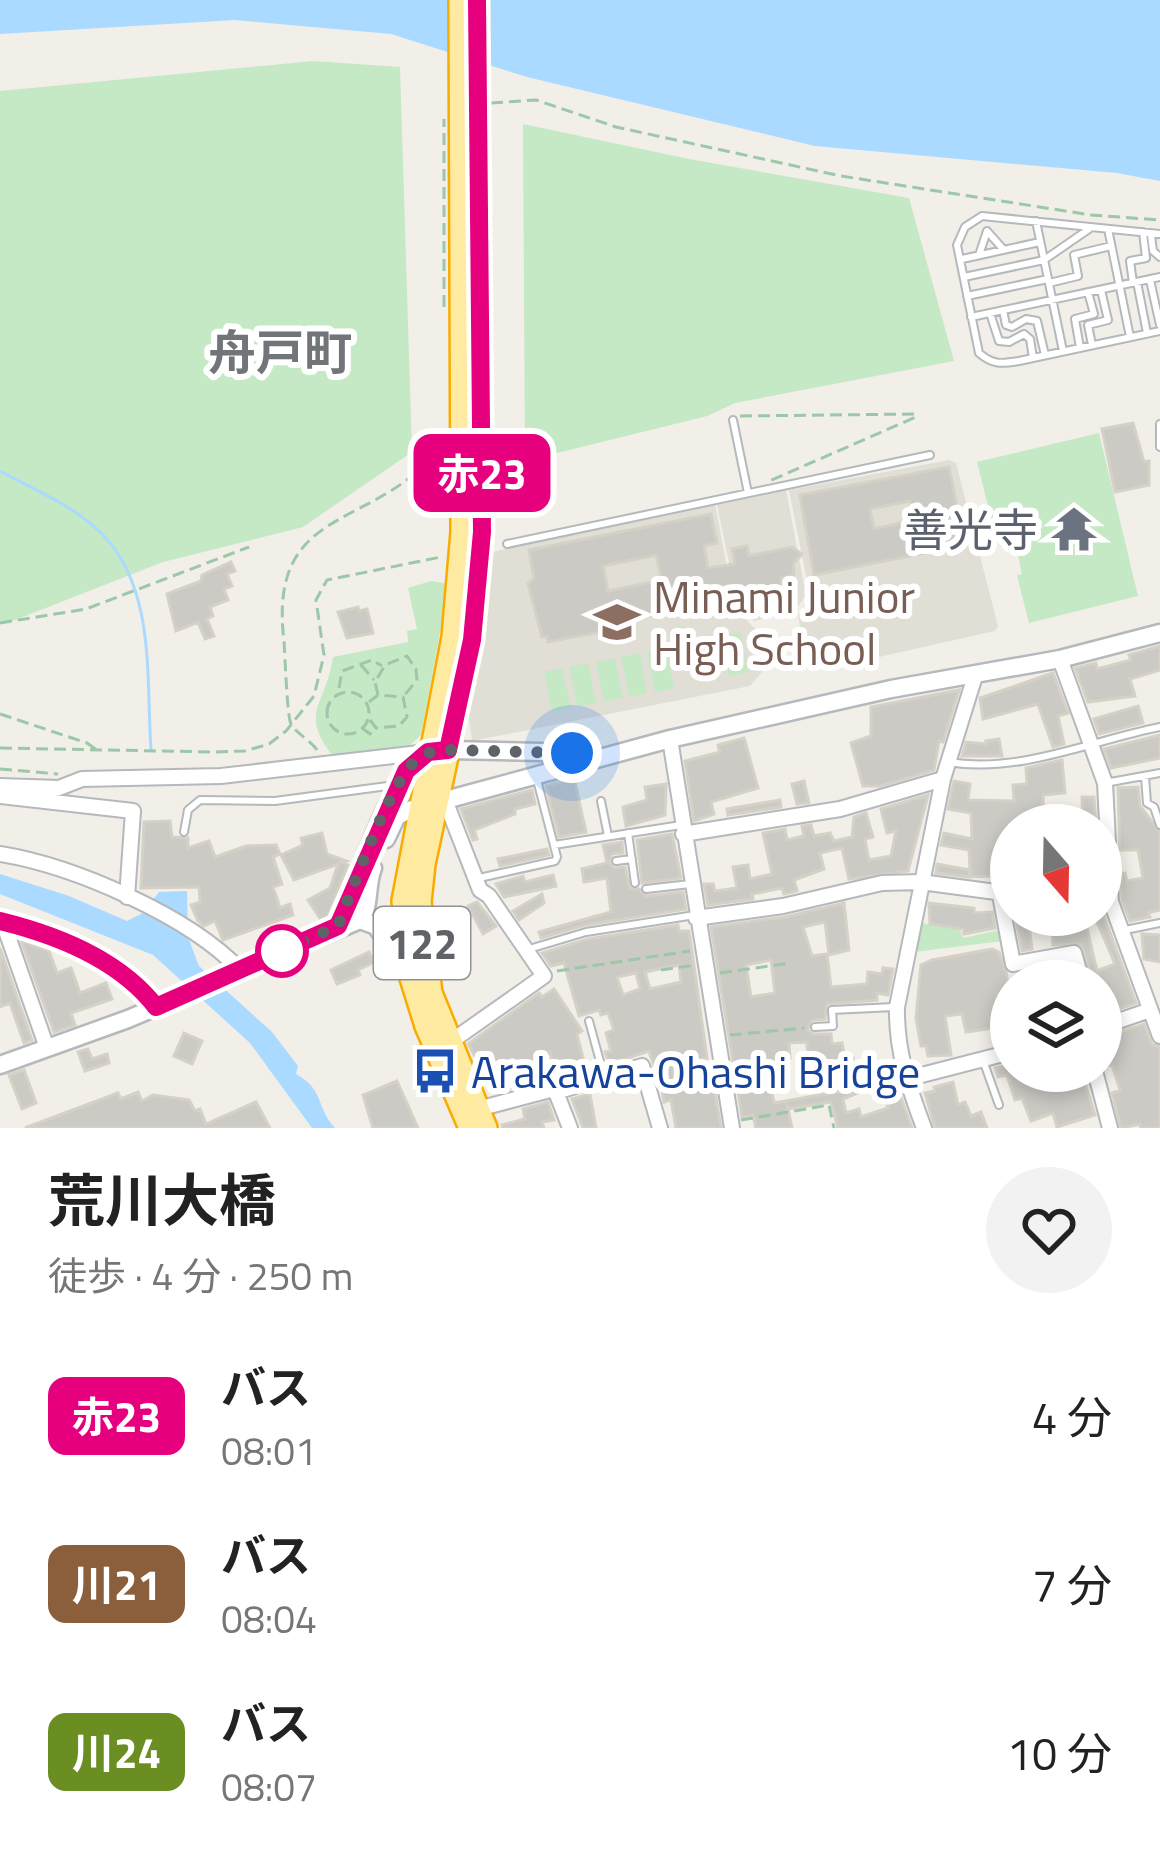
<!DOCTYPE html>
<html lang="ja">
<head>
<meta charset="utf-8">
<style>
  body { margin:0; font-family:"Titillium Web","Noto Sans JP",sans-serif; background:#f2f2f2; color:#222; height:100vh; display:flex; flex-direction:column; font-size:45px; white-space:nowrap }
  * { box-sizing:border-box; margin:0 }
  p { font-size:39px; color:#767676 }
  .icon { flex:none; width:66px; height:66px; fill:none; stroke:currentColor; stroke-width:2; stroke-linecap:round; stroke-linejoin:round }
  .map { position:relative; height:1128px; overflow:hidden }
  .side { display:flex; flex-direction:column; background:#fff; flex:1 }
  .side>* { flex:none }
  .badge { padding:0 24px; border-radius:18px; font-size:42px; line-height:78px }
  .needle { width:78px; rotate:160deg }
  .tools { position:absolute; left:990px; top:804px; display:grid; gap:24px }
  .tools a { display:grid; place-items:center; width:132px; height:132px; border-radius:50%; background:#fff; box-shadow:0 6px 18px #0003; font-size:60px }
  .you { position:absolute; width:60px; height:60px; margin:-30px; border:9px solid #fff; border-radius:50%; background:#1a73e8; box-shadow:0 0 0 18px #1a73e833 }
  .map>.badge { position:absolute; translate:-50% -50%; box-shadow:0 0 0 6px #fff }
  .round { display:grid; place-items:center; flex:none; width:126px; height:126px; border-radius:63px; background:#f2f2f2 }
  .head { display:flex; align-items:center; justify-content:space-between; height:204px; padding:0 48px }
  h1 { font-size:57px; font-weight:700; line-height:90px }
  ul { padding:0; list-style:none }
  li { display:flex; align-items:center; gap:36px; height:168px; padding:0 48px }
  li div { flex:1 }
  li b { display:block; font-size:45px }
  li em { font-style:normal }
  li .badge { min-width:132px; font-weight:700; text-align:center }
  .map>svg:first-child { display:block }
</style>
</head>
<body>
<div class="map">
<svg width="1160" height="1128" viewBox="0 0 1160 1128">
  <rect width="100%" height="100%" fill="#f1efe8"/>
  <!-- education -->
  <path fill="#e1ded6" d="M 949,460 L 956,463 L 998,626 L 995,631 L 830,668 L 805,657 L 798,615 L 810,596 L 789,490 Z
    M 786,490 L 806,595 L 794,612 L 754,621 L 738,605 L 717,505 Z
    M 715,504 L 735,609 L 762,635 L 767,666 L 750,686 L 472,741 L 469,717 L 485,637 L 492,552 Z"/>
  <!-- green -->
  <path fill="#c5e8c5" d="M 313,61 L 400,67 L 412,452 L 303,527 L 163,562 L 10,622 L 0,622 L 0,91 Z
    M 523,124 L 689,159 L 909,198 L 954,361 L 735,403 L 707,416 L 525,461 Z
    M 1099,433 L 1138,596 L 1029,623 L 1017,575 L 1022,574 L 1018,555 L 1028,551 L 1022,524 L 994,530 L 977,462 Z
    M 431,581 L 449,584 L 421,735 L 410,745 L 333,756 C 298,711 326,707 333,657 L 408,642 L 407,631 L 417,629 L 408,588 Z
    M 740,632 L 748,672 L 729,676 L 721,636 Z
    M 712,638 L 720,678 L 702,682 L 693,642 Z
    M 666,648 L 674,688 L 655,692 L 647,652 Z
    M 640,653 L 647,693 L 629,697 L 621,657 Z
    M 615,658 L 623,698 L 604,702 L 596,662 Z
    M 588,663 L 596,703 L 578,707 L 569,667 Z
    M 562,668 L 571,708 L 552,712 L 544,672 Z
    M 921,923 L 960,929 L 963,938 L 1000,930 L 1002,941 L 914,952 Z"/>
  <!-- water -->
  <path fill="#aadaff" d="M 0,0 L 1160,0 L 1160,181 L 1117,173 L 815,146 L 527,77 L 391,34 L 235,20 L 0,34 Z
    M 0,874 L 69,896 L 127,921 L 143,913 L 159,892 L 187,891 L 188,937 L 199,966 L 272,1032 L 298,1066 L 296,1074 C 325,1090 315,1106 335,1128 L 312,1128 L 250,1043 L 153,955 L 0,894 Z"/>
  <g fill="none" stroke-linecap="round" stroke-linejoin="round">
    <!-- stream -->
    <path stroke="#aadaff" stroke-width="3" d="M 0,471 C 35,490 75,506 103,535 C 156,590 146,679 151,749"/>
  </g>
  <!-- building -->
  <path fill="#cccac5" stroke="#d6d1c6" stroke-width="3" fill-rule="evenodd" d="M 1133,423 L 1144,462 L 1149,461 L 1149,485 L 1115,492 L 1102,429 Z
    M 949,467 L 965,545 L 814,575 L 800,495 ZM 910,501 L 914,520 L 874,529 L 870,509 Z
    M 711,514 L 717,543 L 704,546 L 708,568 L 735,564 L 732,549 L 747,546 L 749,556 L 792,547 L 802,554 L 793,564 L 794,575 L 781,578 L 783,594 L 772,597 L 761,592 L 615,623 L 603,627 L 605,631 L 548,642 L 547,636 L 542,637 L 528,584 L 534,578 L 529,550 ZM 656,555 L 662,580 L 608,591 L 603,566 Z
    M 231,562 L 235,571 L 227,574 L 232,586 L 224,589 L 228,600 L 210,607 L 213,616 L 207,619 L 214,636 L 205,639 L 198,622 L 176,631 L 167,594 L 201,581 L 202,575 Z
    M 358,607 L 359,611 L 367,609 L 373,633 L 347,638 L 338,612 Z
    M 1160,646 L 1160,670 L 1130,679 L 1135,696 L 1088,702 L 1075,668 L 1096,663 L 1097,669 L 1131,660 L 1129,655 Z
    M 1053,673 L 1068,713 L 1058,716 L 1064,744 L 1053,747 L 1038,704 L 983,719 L 980,698 Z
    M 959,690 L 943,742 L 939,741 L 934,770 L 880,786 L 863,786 L 851,743 L 871,736 L 871,707 Z
    M 1138,706 L 1143,723 L 1099,734 L 1094,719 Z
    M 1160,735 L 1160,758 L 1111,768 L 1104,749 Z
    M 744,738 L 758,788 L 711,802 L 714,814 L 694,821 L 685,761 L 720,752 L 718,745 Z
    M 999,739 L 1002,756 L 962,756 L 966,742 L 987,744 L 986,741 Z
    M 1062,760 L 1065,793 L 1043,795 L 1044,825 L 1011,825 L 1011,883 L 994,880 L 994,876 L 970,877 L 970,871 L 969,877 L 936,873 L 937,864 L 970,870 L 969,850 L 941,845 L 944,833 L 972,839 L 971,813 L 948,809 L 954,781 L 970,784 L 968,800 L 1014,801 L 1013,785 L 1027,784 L 1026,768 Z
    M 574,778 L 586,832 L 559,837 L 546,786 Z
    M 804,781 L 809,803 L 797,804 L 792,784 Z
    M 666,784 L 665,815 L 626,826 L 623,807 L 647,800 L 645,787 Z
    M 1138,787 L 1140,806 L 1160,832 L 1160,910 L 1148,913 L 1150,917 L 1130,921 L 1122,900 L 1121,874 L 1125,873 L 1127,881 L 1143,878 L 1138,850 L 1120,850 L 1118,788 Z
    M 532,790 L 535,804 L 515,809 L 515,814 L 474,830 L 477,839 L 473,840 L 461,809 Z
    M 928,795 L 908,871 L 849,879 L 842,848 L 820,853 L 824,869 L 794,880 L 797,891 L 784,894 L 782,888 L 752,894 L 753,899 L 708,905 L 704,884 L 713,884 L 715,891 L 737,888 L 733,867 L 748,865 L 750,879 L 772,874 L 763,833 L 785,829 L 787,840 L 804,836 L 802,826 L 811,825 L 814,836 L 830,833 L 834,841 L 852,837 L 854,817 L 866,813 L 873,837 L 865,839 L 869,860 L 891,856 L 896,831 L 887,833 L 881,809 Z
    M 1082,797 L 1094,797 L 1096,825 L 1083,825 Z
    M 780,800 L 781,807 L 728,815 L 727,809 Z
    M 170,821 L 172,837 L 188,838 L 188,848 L 209,841 L 215,857 L 246,846 L 276,845 L 280,854 L 273,857 L 282,884 L 273,887 L 280,908 L 290,904 L 293,915 L 223,940 L 215,921 L 204,926 L 198,921 L 191,905 L 200,902 L 199,887 L 141,888 L 144,822 Z
    M 322,833 L 327,854 L 346,861 L 342,862 L 348,865 L 328,916 L 321,920 L 308,900 L 330,888 L 338,864 L 294,880 L 281,855 L 303,845 L 301,838 Z
    M 672,834 L 681,878 L 642,883 L 637,840 Z
    M 622,842 L 623,853 L 612,854 L 609,863 L 614,868 L 625,867 L 630,888 L 639,889 L 646,896 L 683,892 L 686,909 L 585,925 L 541,938 L 539,932 L 611,912 L 607,878 L 584,882 L 582,869 L 607,863 L 603,845 Z
    M 547,849 L 549,855 L 500,866 L 498,859 Z
    M 553,875 L 556,886 L 504,897 L 496,884 L 523,876 L 525,882 Z
    M 542,894 L 544,903 L 519,920 L 513,911 Z
    M 477,902 L 496,926 L 483,934 L 468,906 Z
    M 844,903 L 849,950 L 829,955 L 825,922 L 803,927 L 812,956 L 827,954 L 831,987 L 867,984 L 868,972 L 882,974 L 883,968 L 893,969 L 888,995 L 877,993 L 877,1000 L 827,1004 L 825,1019 L 812,1020 L 808,1030 L 814,1034 L 831,1034 L 832,1044 L 842,1043 L 845,1059 L 853,1058 L 854,1069 L 808,1073 L 807,1042 L 789,1043 L 790,1058 L 777,1060 L 780,1085 L 771,1086 L 774,1103 L 786,1101 L 788,1109 L 786,1101 L 841,1091 L 840,1084 L 875,1076 L 878,1085 L 843,1099 L 846,1113 L 859,1109 L 861,1117 L 888,1108 L 882,1088 L 896,1084 L 912,1128 L 838,1128 L 831,1102 L 788,1109 L 792,1128 L 756,1128 L 753,1115 L 742,1117 L 711,927 L 785,917 ZM 771,960 L 775,993 L 751,997 L 746,965 Z
    M 929,903 L 974,908 L 974,913 L 992,912 L 995,928 L 964,934 L 963,929 L 930,924 Z
    M 1103,914 L 1136,1003 L 1101,1015 L 1101,981 L 1093,981 L 1081,944 L 1053,945 L 1051,915 L 1084,915 L 1097,971 L 1115,964 L 1094,915 Z
    M 1015,915 L 1028,915 L 1032,949 L 1022,951 Z
    M 678,925 L 679,931 L 689,931 L 707,1058 L 678,1064 L 682,1085 L 713,1080 L 721,1128 L 676,1128 L 671,1100 L 664,1102 L 659,1068 L 655,1069 L 649,1051 L 609,1064 L 605,1052 L 611,1051 L 606,1033 L 614,1030 L 608,1013 L 601,1015 L 599,1010 L 579,1016 L 564,963 L 551,966 L 542,953 L 588,939 ZM 679,965 L 681,982 L 650,989 L 645,972 ZM 636,973 L 640,989 L 623,995 L 617,977 Z
    M 1142,934 L 1160,935 L 1160,962 L 1144,959 Z
    M 21,940 L 49,951 L 57,973 L 71,968 L 80,993 L 106,983 L 112,999 L 71,1013 L 75,1025 L 54,1032 Z
    M 0,948 L 32,1040 L 24,1043 L 10,1003 L 0,1007 Z
    M 992,949 L 999,952 L 1006,972 L 1010,995 L 1002,997 L 1007,1026 L 966,1032 L 962,1014 L 945,1016 L 951,1055 L 928,1056 L 926,1046 L 921,1046 L 916,1018 L 921,965 L 932,960 Z
    M 369,952 L 374,962 L 358,970 L 360,975 L 337,984 L 331,970 Z
    M 1066,966 L 1070,981 L 1028,981 L 1030,972 Z
    M 554,989 L 582,1031 L 577,1034 L 585,1066 L 593,1064 L 594,1069 L 556,1078 L 550,1052 L 519,1075 L 522,1086 L 498,1092 L 493,1075 L 485,1074 L 468,1044 L 539,993 L 542,997 Z
    M 1144,1024 L 1152,1044 L 1160,1047 L 1160,1128 L 1141,1128 L 1140,1124 L 1121,1128 L 1112,1093 L 1120,1090 L 1112,1065 L 1105,1066 L 1101,1062 L 1101,1038 Z
    M 184,1033 L 202,1041 L 192,1064 L 174,1056 Z
    M 88,1049 L 92,1059 L 107,1054 L 109,1063 L 85,1071 L 78,1052 Z
    M 1011,1065 L 1011,1071 L 1027,1071 L 1033,1082 L 1065,1071 L 1081,1071 L 1095,1115 L 1057,1127 L 1053,1113 L 1031,1121 L 1022,1098 L 1015,1100 L 1007,1075 L 998,1077 L 995,1068 Z
    M 24,1070 L 36,1103 L 22,1109 L 9,1075 Z
    M 397,1081 L 418,1128 L 373,1128 L 363,1095 Z
    M 953,1082 L 958,1105 L 965,1102 L 971,1116 L 981,1112 L 987,1128 L 935,1128 L 925,1093 L 935,1091 L 934,1087 Z
    M 138,1092 L 142,1101 L 153,1095 L 189,1100 L 195,1111 L 200,1109 L 206,1124 L 256,1102 L 270,1128 L 25,1128 L 118,1093 L 121,1099 Z
    M 590,1094 L 596,1128 L 583,1128 L 572,1099 Z
    M 548,1102 L 554,1120 L 542,1122 L 544,1128 L 503,1128 L 502,1125 L 525,1119 L 523,1109 Z"/>
  <g fill="none" stroke-linecap="round" stroke-linejoin="round">
    <!-- service casing -->
    <g stroke="#b5b8bc" stroke-width="10">
      <path id="service" d="M 1036,221 L 1063,351
        M 1108,229 L 1130,337
        M 1160,234 L 982,216 L 965,227 L 957,245 L 979,353 C 993,365 1001,364 1019,361 L 1160,331
        M 1151,235 L 1153,251 L 1160,257
        M 979,255 L 987,231 L 1003,249
        M 962,259 L 1040,242
        M 964,277 L 1044,260 L 1089,229
        M 1150,280 L 1160,325
        M 1137,282 L 1147,333
        M 1049,283 L 1078,276 L 1074,255 L 1111,246
        M 1133,283 L 1130,261 L 1146,258 L 1143,232
        M 967,296 L 1048,279
        M 1003,310 L 1006,325 L 1012,327 L 1026,319 L 1037,321 L 1045,355
        M 990,313 L 999,341 L 1009,342 L 1024,334 L 1030,339 L 1033,358
        M 971,317 L 1160,277
        M 1092,345 L 1088,325 L 1108,320 L 1101,290
        M 1080,348 L 1075,319 L 1094,314 L 1088,292
        M 733,420 L 748,493
        M 1160,424 L 1160,447
        M 507,544 L 930,455
        M 948,762 C 1019,774 1090,741 1160,727
        M 1145,777 L 1147,803 L 1154,807 L 1160,825
        M 1105,783 L 1160,773
        M 601,801 L 608,836
        M 184,832 L 188,810 L 200,800 L 275,801 L 395,785
        M 628,833 L 635,883
        M 554,845 L 681,825
        M 616,861 L 632,859
        M 479,878 L 555,861 L 557,857 L 536,776
        M 646,889 L 690,884
        M 1125,930 L 1160,923
        M 529,949 L 586,932 L 695,915
        M 589,1021 L 604,1076
        M 815,1027 L 833,1026 L 832,1010 L 894,1007
        M 984,1063 L 999,1105"/>
    </g>
    <!-- minor casing -->
    <g stroke="#b5b8bc" stroke-width="18">
      <path id="minor" d="M 1060,659 L 1105,783 L 1111,902 L 1160,1036
        M 670,739 L 732,1128
        M 0,786 L 59,788 L 82,779 L 221,776 L 428,752
        M 0,796 L 133,811 L 127,897
        M 445,800 L 480,890 L 489,896 L 544,976 L 449,1043
        M 683,834 L 840,809 L 943,779
        M 0,854 C 74,866 189,916 240,970
        M 1000,895 L 1013,964 L 1074,953 L 1082,981
        M 696,918 L 783,906 L 882,883 L 921,882 L 1011,894
        M 3,922 L 47,1048
        M 1101,1027 L 1150,1010
        M 1095,1071 L 1110,1128
        M 906,1079 L 1011,1052
        M 556,1092 L 570,1128
        M 478,1109 L 554,1089 L 556,1092 L 642,1066 L 660,1128
        M 924,1128 C 909,1088 896,1051 897,1007 L 943,779 L 975,676"/>
    </g>
    <!-- tertiary casing -->
    <g stroke="#b5b8bc" stroke-width="21">
      <path id="tertiary" d="M 442,801 L 670,739 L 891,689 L 1060,659 L 1160,633
        M 386,839 L 397,816 L 412,809
        M 360,920 C 371,906 366,885 373,868
        M 0,921 C 56,935 119,959 156,1007
        M 338,926 C 352,892 390,784 414,762 C 425,752 434,751 449,750 L 588,753
        M 0,1065 L 128,1019 L 360,920 L 376,926 L 410,977"/>
    </g>
    <!-- trunk casing -->
    <g stroke="#f9ab00" stroke-width="26">
      <path id="trunk" d="M 482,531 L 472,640 L 424,864 L 420,902 L 431,993 L 486,1128
        M 462,532 L 453,637 L 403,901 L 411,978 L 426,1026 L 470,1128"/>
    </g>
    <!-- path -->
    <path stroke="#9cc7a9" stroke-width="3" stroke-dasharray="12 6" stroke-linecap="butt" d="M 491,103 L 536,100 L 616,127 L 841,176 L 1091,215 L 1160,220
      M 444,307 L 444,119
      M 740,416 L 915,414 L 916,417 L 767,482
      M 0,623 L 86,609 L 249,547
      M 361,665 L 374,680
      M 339,688 L 342,671 L 372,660 L 382,666
      M327 713a21 21 0 1 1 42 0a21 21 0 1 1-42 0Z
      M 378,695 L 375,682 L 385,665 L 407,656 L 416,669 L 417,680 L 403,697
      M 369,702 L 378,695 L 403,697 L 407,717 L 399,726 L 376,728 L 370,720
      M 0,714 L 87,743 L 98,751
      M 362,728 L 370,734 L 376,729
      M 0,748 L 215,752 L 245,751 L 269,744 L 286,731 L 314,696 L 324,655 L 316,600 L 327,580 L 441,557
      M 317,750 C 311,741 296,733 291,724 C 287,716 285,655 284,641 C 267,500 378,533 444,443
      M 0,769 L 58,774
      M 661,970 L 695,965
      M 557,971 L 690,951
      M 720,973 L 790,963
      M 730,1035 L 804,1028
      M 737,1073 L 771,1068
      M 741,1120 L 829,1105 L 834,1128"/>
    <!-- service -->
    <use href="#service" stroke="#fff" stroke-width="6"/>
    <!-- minor -->
    <use href="#minor" stroke="#fff" stroke-width="14"/>
    <!-- tertiary -->
    <use href="#tertiary" stroke="#fff" stroke-width="16"/>
    <!-- trunk -->
    <use href="#trunk" stroke="#feeaa1" stroke-width="21"/>
    <!-- trunk-bridge casing -->
    <g stroke="#f9ab00" stroke-width="26" stroke-linecap="butt">
      <path id="trunk-bridge" d="M 460,0 L 462,532
        M 477,0 L 482,531"/>
    </g>
    <!-- trunk-bridge -->
    <use href="#trunk-bridge" stroke="#feeaa1" stroke-width="21"/>
  </g>
  <g fill="none" stroke-linecap="round" stroke-linejoin="round">
    <!-- line casing -->
    <g stroke="#fff" stroke-width="27">
      <path id="line" d="M 0,921 C 57,935 119,959 156,1007 L 338,926 L 406,771 L 428,752 L 448,750 L 472,640 L 482,532 L 477,0"/>
    </g>
    <!-- line -->
    <use href="#line" stroke="#e6007e" stroke-width="18"/>
    <!-- walk -->
    <path stroke="#5f6368" stroke-width="12" stroke-dasharray="0 21.6" d="M 282,951 L 273,955 L 338,926 C 351,892 390,784 414,762 C 425,752 434,751 448,750 L 572,753"/>
  </g>
  <!-- icons -->
  <defs>
    <g id="temple-bare" transform="scale(3.6)"><path d="M0-6L5-2H3V0L6.5 2.5H4V6H1.5V3h-3V6H-4V2.5H-6.5L-3 0V-2H-5Z" fill="#6b7280" stroke="#fff" stroke-width="2.5" paint-order="stroke"/></g>
    <g id="school-bare" transform="scale(3.6)"><path d="M0-5L7-2L0 1L-7-2ZM-4 1L0 2.5L4 1V4Q0 6-4 4Z" fill="#8d6e63" stroke="#fff" stroke-width="2.5" paint-order="stroke"/></g>
    <g id="bus-bare" transform="scale(3.6)"><path d="M-5-6H5V4H4V6H2V4H-2V6H-4V4H-5ZM-3.5-4V0h7V-4ZM-3.5 1.2v1.5H-2V1.2ZM2 1.2v1.5H3.5V1.2Z" fill="#1a4fb4" stroke="#fff" stroke-width="2.5" paint-order="stroke"/></g>
  </defs>
  <g fill-rule="evenodd">
    <use href="#temple-bare" x="1074" y="529"/>
    <use href="#school-bare" x="617" y="622"/>
    <use href="#bus-bare" x="435" y="1071"/>
  </g>
  <!-- markers -->
  <circle fill="#fff" stroke="#e6007e" stroke-width="6" cx="282" cy="951" r="24"/>
  <g text-anchor="middle" dominant-baseline="central" stroke-width="12" stroke-linejoin="round" paint-order="stroke">
    <!-- shield labels -->
    <rect fill="#fff" stroke="#8f9295" stroke-width="3" x="374" y="907" width="96" height="72" rx="9"/>
    <g font-size="42" font-weight="bold" fill="#5f6368">
      <text x="422" y="943">122</text>
    </g>
    <!-- worship labels -->
    <g font-size="45" fill="#5b616d" stroke="#fff" text-anchor="end">
      <text x="1038" y="529">善光寺</text>
    </g>
    <!-- education labels -->
    <g font-size="45" fill="#785e54" stroke="#fff" text-anchor="start">
      <text x="653" y="596">Minami Junior<tspan x="653" dy="52">High School</tspan></text>
    </g>
    <!-- transit labels -->
    <g font-size="45" fill="#164399" stroke="#fff" text-anchor="start">
      <text x="471" y="1071">Arakawa-Ohashi Bridge</text>
    </g>
    <!-- neighbourhood labels -->
    <g font-size="48" font-weight="bold" fill="#70757a" stroke="#fff">
      <text x="280" y="352">舟戸町</text>
    </g>
  </g>
</svg>
<div class="tools">
<a><svg class="needle" viewBox="-14 -14 28 28"><path d="M0-13l5 13h-10z" fill="#e53935"/><path d="M0 13l5-13h-10z" fill="#767676"/></svg></a>
<a><svg class="icon" aria-label="layers" viewBox="0 0 24 24"><path d="M12 4l9 5-9 5-9-5zM3 14l9 5 9-5"/></svg></a>
</div>
<div class="you" style="left:572px;top:753px"></div>
<b class="badge" style="left:482px;top:473px;background:#e6007e;color:#fff">赤23</b>
</div>
<section class="side">
<div class="head"><div><h1>荒川大橋</h1><p>徒歩 · 4 分 · 250 m</p></div><a class="round"><svg class="icon" aria-label="heart" viewBox="0 0 24 24"><path d="M12 20l-8-8c-3-5 5-10 8-4 3-6 11-1 8 4z"/></svg></a></div>
<ul>
<li><span class="badge" style="background:#e6007e;color:#fff">赤23</span><div><b>バス</b><p>08:01</p></div><em>4 分</em></li>
<li><span class="badge" style="background:#8b5e3c;color:#fff">川21</span><div><b>バス</b><p>08:04</p></div><em>7 分</em></li>
<li><span class="badge" style="background:#6b8e23;color:#fff">川24</span><div><b>バス</b><p>08:07</p></div><em>10 分</em></li>
</ul>
</section>
</body>
</html>
